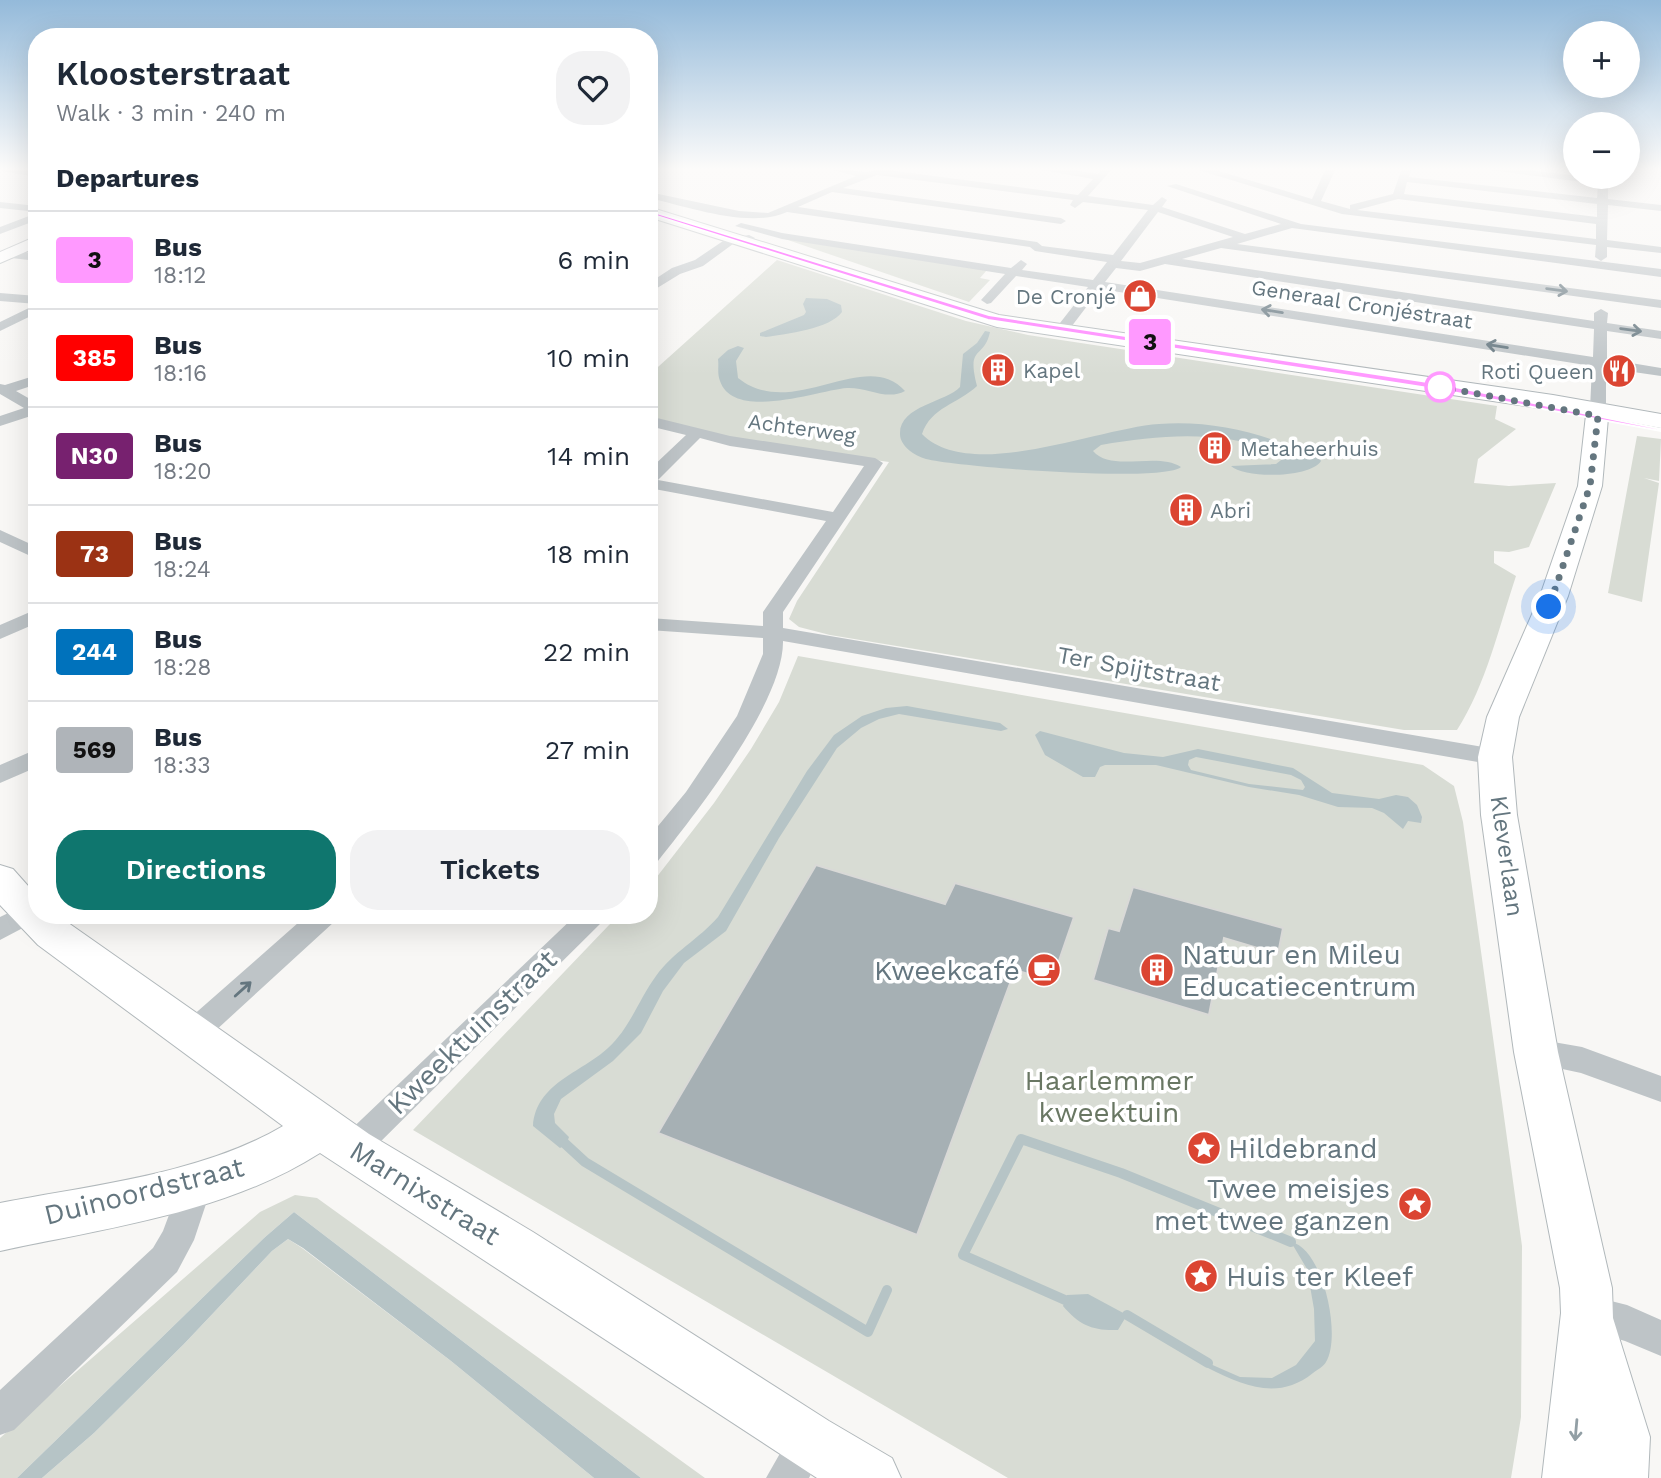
<!DOCTYPE html>
<html lang="en">
<head>
<meta charset="utf-8">
<style>
  body { margin:0; font-family:"Work Sans",sans-serif; background:#f2f2f3; color:#1f2937; height:100vh; display:flex; flex-direction:column; font-size:26px; white-space:nowrap }
  * { box-sizing:border-box; margin:0 }
  p { font-size:23px; color:#747a83 }
  .icon { flex:none; width:38px; height:38px; fill:none; stroke:currentColor; stroke-width:2; stroke-linecap:round; stroke-linejoin:round }
  .map { position:relative; flex:1; overflow:hidden }
  .details { position:absolute; left:28px; top:28px; width:630px; height:896px; display:flex; flex-direction:column; background:#fff; border-radius:28px; box-shadow:0 7px 28px #0002 }
  .details>* { flex:none }
  .badge { padding:0 14px; border-radius:5px; font-size:24px; line-height:46px }
  .buttons { position:absolute; left:1563px; top:21px; display:grid; gap:14px }
  .buttons a { display:grid; place-items:center; width:77px; height:77px; border-radius:50%; background:#fff; box-shadow:0 7px 28px #0002; font-size:35px }
  .you { position:absolute; width:35px; height:35px; margin:-18px; border:5px solid #fff; border-radius:50%; background:#1a73e8; box-shadow:0 0 0 10px #1a73e833 }
  .map>.badge { position:absolute; translate:-50% -50%; box-shadow:0 0 0 4px #fff }
  h2 { padding:0 28px; font-size:26px; line-height:63px }
  .round { display:grid; place-items:center; flex:none; width:74px; height:74px; border-radius:28px; background:#f2f2f3 }
  .summary { display:flex; align-items:center; justify-content:space-between; height:119px; padding:0 28px }
  h1 { font-size:33px; font-weight:600; line-height:52px }
  .primary-button { display:flex; gap:14px; margin-top:auto; padding:14px 28px }
  .primary-button a { flex:1; height:80px; border-radius:28px; background:#0f766e; color:#fff; font-size:28px; font-weight:600; line-height:80px; text-align:center }
  .primary-button a+a { background:#f2f2f3; color:#1f2937 }
  ul { padding:0; list-style:none }
  li { display:flex; align-items:center; gap:21px; height:98px; padding:0 28px; border-top:2px solid #e0e1e3 }
  li div { flex:1 }
  li b { display:block; font-size:26px }
  li em { font-style:normal }
  li .badge { min-width:77px; font-weight:700; text-align:center }
  .map>svg:first-child { display:block }
</style>
</head>
<body>
<div class="map">
<svg width="1661" height="1478" viewBox="0 0 1661 1478">
  <rect width="100%" height="100%" fill="#f8f7f5"/>
  <!-- green -->
  <path fill="#d8dcd4" d="M 782,238 L 987,270 L 980,278 L 990,280 L 969,302 Z
    M 777,260 L 966,321 L 1028,335 L 1497,406 L 1495,419 L 1516,429 L 1478,459 L 1474,483 L 1509,486 L 1556,483 L 1529,547 L 1509,552 L 1494,551 L 1494,563 L 1516,576 C 1499,627 1486,685 1457,730 L 1404,730 L 830,635 L 799,627 L 789,619 L 797,601 L 889,462 L 731,440 L 649,416 L 649,375 Z
    M 1637,436 L 1661,439 L 1659,481 L 1644,478 L 1659,483 L 1642,602 L 1608,593 Z
    M 798,656 L 1423,765 L 1454,786 L 1463,822 L 1522,1246 L 1521,1417 L 1511,1478 L 1008,1478 L 413,1130 L 609,925 L 620,915 L 649,915 L 649,887 L 714,803 L 751,749 L 779,702 Z
    M 295,1195 L 317,1198 L 705,1478 L 641,1478 L 294,1212 L 264,1238 L 17,1478 L 0,1478 L 0,1438 L 260,1212 Z
    M 288,1239 L 302,1248 L 451,1361 L 594,1478 L 42,1478 L 94,1433 L 184,1344 L 272,1251 Z"/>
  <!-- water -->
  <path fill="#b6c4c6" fill-rule="evenodd" d="M 806,298 L 827,299 L 841,305 L 842,312 C 830,329 786,334 766,337 L 760,336 L 760,333 L 804,315 L 806,312 L 803,304 Z
    M 985,331 L 990,332 C 984,360 966,344 977,386 C 958,404 931,407 922,434 C 970,483 1098,428 1159,424 C 1201,421 1240,428 1279,442 C 1293,446 1314,448 1321,461 C 1311,478 1244,479 1231,466 L 1276,464 L 1285,457 L 1284,454 C 1223,430 1165,434 1101,445 L 1093,451 C 1112,473 1157,451 1181,467 C 1162,483 958,467 926,459 C 915,456 900,446 900,434 C 899,406 946,402 960,387 L 963,354 L 977,343 Z
    M 738,346 L 744,348 L 736,361 L 738,378 C 793,422 865,346 905,391 C 887,401 867,387 847,388 C 819,390 734,422 720,381 C 717,374 719,366 718,359 L 728,350 Z
    M 907,706 L 1000,723 L 1008,729 L 1001,731 L 899,714 L 879,719 L 861,728 L 837,748 L 779,838 L 726,931 L 684,963 L 663,991 L 641,1033 L 613,1061 L 561,1099 L 554,1114 L 555,1123 L 569,1137 L 566,1145 L 560,1148 L 533,1126 C 536,1083 581,1073 608,1048 C 630,1028 639,999 656,976 C 673,952 699,939 718,917 L 807,771 L 834,735 L 862,716 L 886,708 Z
    M 1040,731 L 1124,753 L 1163,757 L 1198,749 L 1293,768 L 1332,793 L 1379,799 L 1396,795 L 1408,797 L 1417,805 L 1422,817 L 1421,823 L 1408,821 L 1403,829 L 1384,813 L 1372,808 L 1338,807 L 1299,795 L 1249,787 L 1156,765 L 1105,765 L 1100,767 L 1095,777 L 1083,777 L 1045,755 L 1035,735 ZM 1196,757 L 1291,775 L 1301,780 L 1305,787 L 1303,790 L 1249,784 L 1191,770 L 1188,765 L 1189,760 Z
    M 294,1212 L 641,1478 L 594,1478 L 451,1361 L 303,1248 L 288,1239 L 272,1251 L 184,1344 L 94,1433 L 42,1478 L 17,1478 L 264,1238 Z
    M 1291,1242 C 1323,1248 1342,1336 1326,1362 C 1324,1366 1317,1370 1313,1373 C 1278,1401 1244,1386 1208,1368 L 1208,1363 L 1240,1377 L 1272,1378 L 1296,1365 L 1315,1341 L 1314,1309 L 1307,1269 Z
    M 1088,1294 L 1127,1315 L 1118,1330 C 1093,1331 1079,1325 1063,1306 L 1067,1295 Z"/>
  <g fill="none" stroke-linecap="round" stroke-linejoin="round">
    <!-- stream -->
    <path stroke="#b6c4c6" stroke-width="10" d="M 560,1139 L 585,1162 L 868,1332 L 887,1290
      M 1065,1300 L 963,1255 L 1021,1139 L 1121,1173 L 1291,1242
      M 1127,1315 L 1208,1363"/>
  </g>
  <!-- building -->
  <path fill="#a6b0b4" stroke="#d9d9d7" stroke-width="2" d="M 816,865 L 945,904 L 955,883 L 1074,917 L 1052,981 L 1015,970 L 917,1235 L 658,1133 Z
    M 1133,887 L 1283,928 L 1278,954 L 1224,938 L 1209,1015 L 1093,980 L 1108,928 L 1119,931 Z"/>
  <g fill="none" stroke-linecap="round" stroke-linejoin="round">
    <!-- secondary casing -->
    <g stroke="#b1b8bb" stroke-width="2">
      <path id="secondary" d="M 649,207 L 999,315 L 1553,395 L 1661,414 L 1661,428 L 1608,418 L 1602,486 L 1568,596 L 1519,717 L 1512,757 L 1517,815 L 1558,1052 L 1612,1288 L 1613,1318 L 1650,1437 L 1648,1478 L 1542,1478 L 1561,1313 L 1560,1288 L 1514,1052 L 1481,815 L 1478,757 L 1487,717 L 1540,596 L 1578,486 L 1586,415 L 997,327 L 649,217 Z
        M 37,236 L 37,247 L 0,263 L 0,252 Z
        M 0,865 L 13,869 L 37,896 L 37,915 L 57,915 L 369,1134 L 533,1232 L 829,1421 L 892,1458 L 901,1478 L 817,1478 L 320,1153 C 226,1213 107,1228 0,1251 L 0,1203 C 92,1185 202,1174 283,1126 L 38,945 L 0,905 Z"/>
    </g>
    <!-- street -->
    <path fill="#bec4c7" fill-rule="evenodd" d="M 0,168 L 37,171 L 37,177 L 1,171 Z
      M 825,168 L 866,172 L 890,168 L 888,170 L 1078,195 L 1093,179 L 1030,168 L 1060,168 L 1098,174 L 1102,168 L 1113,168 L 1088,196 L 1153,205 L 1162,197 L 1167,200 L 1162,207 L 1245,234 L 1281,224 L 1167,186 L 1176,184 L 1301,224 L 1661,269 L 1661,277 L 1292,228 L 1237,244 L 1661,300 L 1661,308 L 1221,248 L 1182,259 L 1594,321 L 1594,313 L 1601,309 L 1608,313 L 1607,323 L 1661,331 L 1661,339 L 1607,331 L 1607,359 L 1661,368 L 1661,376 L 1606,368 L 1606,409 L 1598,414 L 1590,409 L 1592,366 L 1100,289 L 1065,335 L 1060,336 L 1053,332 L 1088,287 L 1016,276 L 991,303 L 987,304 L 981,300 L 1005,274 L 782,239 L 735,226 L 741,223 L 782,233 L 1011,268 L 1021,260 L 1027,264 L 1022,270 L 1093,280 L 1107,262 L 1035,251 L 1030,247 L 787,212 C 750,229 689,207 649,198 L 649,192 L 739,211 L 768,213 L 856,176 ZM 877,175 L 1073,200 L 1070,205 L 1075,208 L 1083,202 L 1148,210 L 1113,255 L 1042,246 L 1037,242 L 798,207 L 832,192 L 1061,224 L 1066,221 L 1061,218 L 843,188 ZM 1158,212 L 1233,237 L 1140,263 L 1121,261 ZM 1165,264 L 1594,329 L 1593,357 L 1105,282 L 1116,268 L 1140,271 Z
      M 1192,168 L 1209,168 L 1312,199 L 1326,168 L 1336,168 L 1321,201 L 1350,209 L 1350,205 L 1393,194 L 1402,168 L 1412,168 L 1409,177 L 1597,198 L 1598,184 L 1474,168 L 1509,168 L 1598,178 L 1608,177 L 1608,199 L 1661,205 L 1661,211 L 1608,205 L 1607,240 L 1661,247 L 1661,253 L 1607,247 L 1607,257 L 1601,261 L 1595,257 L 1596,245 L 1342,214 ZM 1407,182 L 1597,204 L 1597,217 L 1404,194 ZM 1398,199 L 1596,224 L 1596,239 L 1357,210 Z
      M 0,202 L 37,206 L 37,212 L 0,208 Z
      M 37,213 L 37,220 L 0,234 L 0,227 Z
      M 749,235 L 755,238 L 753,240 L 733,244 L 703,266 L 680,274 L 649,293 L 649,283 L 672,268 L 695,260 L 726,239 Z
      M 7,251 L 37,253 L 37,261 L 3,257 L 1,255 Z
      M 0,293 L 37,296 L 37,304 L 0,301 Z
      M 37,304 L 37,313 L 0,331 L 0,322 Z
      M 37,375 L 37,384 L 16,391 L 37,403 L 37,414 L 0,426 L 0,416 L 24,408 L 0,394 L 0,384 L 5,385 Z
      M 649,416 L 730,436 L 875,458 L 883,463 L 783,612 L 783,628 L 1495,749 L 1503,752 L 1507,757 L 1503,762 L 1495,765 L 783,641 C 784,702 696,813 658,861 L 649,864 L 649,837 L 686,792 L 737,716 L 763,654 L 763,638 L 649,630 L 649,618 L 763,626 L 763,612 L 826,521 L 649,488 L 649,470 L 686,435 L 649,426 ZM 700,438 L 730,446 L 864,466 L 833,512 L 658,480 Z
      M 0,530 L 37,547 L 37,559 L 0,542 Z
      M 37,609 L 37,623 L 0,639 L 0,625 Z
      M 37,749 L 37,767 L 0,783 L 0,765 Z
      M 29,903 L 37,905 L 37,915 L 41,915 L 38,920 L 0,940 L 0,917 Z
      M 307,915 L 338,915 L 334,922 L 202,1043 L 192,1046 L 182,1043 L 177,1034 L 182,1025 Z
      M 576,915 L 606,915 L 602,922 L 363,1159 L 352,1164 L 341,1159 L 336,1149 L 341,1139 Z
      M 1536,1039 L 1582,1047 L 1661,1076 L 1661,1102 L 1581,1073 L 1525,1061 L 1521,1052 L 1525,1043 Z
      M 197,1168 L 209,1172 L 213,1183 L 194,1240 L 177,1272 L 14,1430 L 0,1435 L 0,1390 L 153,1248 L 163,1231 L 185,1172 Z
      M 1587,1295 L 1627,1305 L 1661,1320 L 1661,1356 L 1625,1341 L 1574,1326 L 1569,1313 L 1574,1300 Z
      M 809,1422 L 823,1427 L 828,1441 L 809,1478 L 766,1478 L 795,1427 Z"/>
    <!-- secondary -->
    <use href="#secondary" fill="#fff" fill-rule="evenodd"/>
  </g>
  <!-- one-way arrows -->
  <defs><path id="oneway-shaft" d="M-6 0H5M1.5-3L5.5 0L1.5 3" fill="none" stroke-width="1.6" stroke-linecap="round" stroke-linejoin="round" transform="scale(1.75)"/></defs>
  <g stroke="#64767f">
    <use href="#oneway-shaft" transform="translate(1557 290) rotate(8)"/>
    <use href="#oneway-shaft" transform="translate(1272 311) rotate(-171)"/>
    <use href="#oneway-shaft" transform="translate(1631 330) rotate(8)"/>
    <use href="#oneway-shaft" transform="translate(1497 346) rotate(-171)"/>
    <use href="#oneway-shaft" transform="translate(243 989) rotate(-42)"/>
  </g>
  <use stroke="#929fa5" href="#oneway-shaft" transform="translate(1576 1430) rotate(95)"/>
  <!-- sky -->
  <linearGradient id="sky" x2="0" y2="1"><stop stop-color="#94bada"/><stop offset="0.45" stop-color="#fcfbfa"/><stop offset="1" stop-color="#fcfbfa" stop-opacity="0"/></linearGradient>
  <rect width="1661" height="375" fill="url(#sky)"/>
  <!-- line -->
  <path fill="#f9f" stroke="#fff" stroke-width="2" d="M 647,210 L 989,315 L 1441,384 L 1661,429 L 1661,431 L 1441,390 L 988,320 L 647,213 Z"/>
  <g fill="none" stroke-linecap="round" stroke-linejoin="round">
    <!-- walk -->
    <path stroke="#64767f" stroke-width="7" stroke-dasharray="0 12.6" d="M 1440,387 L 1598,416 L 1590,486 L 1549,607"/>
  </g>
  <!-- icons -->
  <defs>
    <g id="shop-disc" transform="scale(1.75)"><circle r="9.5" fill="#db4532" stroke="#fff"/><path d="M-5-2.5h2.3a2.7 3.5 0 0 1 5.4 0H5L5.5 6h-11ZM-1.5-2.5h3a1.5 2.3 0 0 0-3 0Z" fill="#fff"/></g>
    <g id="building-disc" transform="scale(1.75)"><circle r="9.5" fill="#db4532" stroke="#fff"/><path d="M-4-6H4V6H1V3H-1V6H-4ZM-2.5-4.3h1.7v1.8h-1.7ZM.8-4.3h1.7v1.8H.8ZM-2.5-1h1.7V.8h-1.7ZM.8-1h1.7V.8H.8Z" fill="#fff"/></g>
    <g id="restaurant-disc" transform="scale(1.75)"><circle r="9.5" fill="#db4532" stroke="#fff"/><path d="M-5-6h1v4h1v-4h1v4h1v-4h1v5L-1.5 .5V6h-2V.5L-5-1ZM5-6V6H3V1.5H1.5Q1.5-4 5-6Z" fill="#fff"/></g>
    <g id="cafe-disc" transform="scale(1.75)"><circle r="9.5" fill="#db4532" stroke="#fff"/><path d="M-5.5-4.5H6V0H3Q3 3.5 0 3.5H-2.5Q-5.5 3.5-5.5 0ZM3-3.2v2h1.7v-2ZM-6 4.5H4V6H-6Z" fill="#fff"/></g>
    <g id="sight-disc" transform="scale(1.75)"><circle r="9.5" fill="#db4532" stroke="#fff"/><path d="M0-6L1.8-2.2L6-1.7L2.9 1.2L3.7 5.4L0 3.3L-3.7 5.4L-2.9 1.2L-6-1.7L-1.8-2.2Z" fill="#fff"/></g>
  </defs>
  <g fill-rule="evenodd">
    <use href="#shop-disc" x="1140" y="296"/>
    <use href="#building-disc" x="998" y="370"/>
    <use href="#restaurant-disc" x="1619" y="371"/>
    <use href="#building-disc" x="1215" y="448"/>
    <use href="#building-disc" x="1186" y="510"/>
    <use href="#cafe-disc" x="1044" y="970"/>
    <use href="#building-disc" x="1157" y="970"/>
    <use href="#sight-disc" x="1204" y="1148"/>
    <use href="#sight-disc" x="1415" y="1204"/>
    <use href="#sight-disc" x="1201" y="1276"/>
  </g>
  <!-- markers -->
  <circle fill="#fff" stroke="#f9f" stroke-width="3.5" cx="1440" cy="387" r="14"/>
  <g text-anchor="middle" dominant-baseline="central" stroke-width="7" stroke-linejoin="round" paint-order="stroke">
    <!-- far-poi labels -->
    <g font-size="21" fill="#64767f" stroke="#fff" text-anchor="start">
      <text x="1116" y="296" text-anchor="end">De Cronjé</text>
      <text x="1023" y="370">Kapel</text>
      <text x="1594" y="371" text-anchor="end">Roti Queen</text>
      <text x="1240" y="448">Metaheerhuis</text>
      <text x="1210" y="510">Abri</text>
    </g>
    <!-- far-street labels -->
    <g font-size="21" fill="#64767f" stroke="#fff">
      <text transform="translate(1362 304) rotate(9)">Generaal Cronjéstraat</text>
      <text transform="translate(802 428) rotate(8)">Achterweg</text>
    </g>
    <!-- street labels -->
    <g font-size="24" fill="#64767f" stroke="#fff">
      <text transform="translate(1139 669) rotate(10)">Ter Spijtstraat</text>
      <text transform="translate(1507 856) rotate(82)">Kleverlaan</text>
    </g>
    <!-- near-poi labels -->
    <g font-size="28" fill="#64767f" stroke="#fff" text-anchor="start">
      <text x="1182" y="954">Natuur en Mileu<tspan x="1182" dy="32">Educatiecentrum</tspan></text>
      <text x="1020" y="970" text-anchor="end">Kweekcafé</text>
      <text x="1228" y="1148">Hildebrand</text>
      <text x="1390" y="1188" text-anchor="end">Twee meisjes<tspan x="1390" dy="32">met twee ganzen</tspan></text>
      <text x="1226" y="1276">Huis ter Kleef</text>
    </g>
    <!-- near-street labels -->
    <g font-size="28" fill="#64767f" stroke="#fff">
      <text transform="translate(472 1032) rotate(-44)">Kweektuinstraat</text>
      <text transform="translate(144 1191) rotate(-14)">Duinoordstraat</text>
      <text transform="translate(425 1193) rotate(32)">Marnixstraat</text>
    </g>
    <!-- near-park labels -->
    <g font-size="28" fill="#697763" stroke="#fff">
      <text x="1109" y="1080">Haarlemmer<tspan x="1109" dy="32">kweektuin</tspan></text>
    </g>
  </g>
</svg>
<div class="buttons">
<a>+</a>
<a>−</a>
</div>
<div class="you" style="left:1549px;top:607px"></div>
<b class="badge" style="left:1150px;top:342px;background:#f9f;color:#111">3</b>
<section class="details">
<div class="summary"><div><h1>Kloosterstraat</h1><p>Walk · 3 min · 240 m</p></div><a class="round"><svg class="icon" aria-label="heart" viewBox="0 0 24 24"><path d="M12 20l-8-8c-3-5 5-10 8-4 3-6 11-1 8 4z"/></svg></a></div>
<h2>Departures</h2>
<ul>
<li><span class="badge" style="background:#f9f;color:#111">3</span><div><b>Bus</b><p>18:12</p></div><em>6 min</em></li>
<li><span class="badge" style="background:#f00;color:#fff">385</span><div><b>Bus</b><p>18:16</p></div><em>10 min</em></li>
<li><span class="badge" style="background:#77216f;color:#fff">N30</span><div><b>Bus</b><p>18:20</p></div><em>14 min</em></li>
<li><span class="badge" style="background:#9b3214;color:#fff">73</span><div><b>Bus</b><p>18:24</p></div><em>18 min</em></li>
<li><span class="badge" style="background:#0072bc;color:#fff">244</span><div><b>Bus</b><p>18:28</p></div><em>22 min</em></li>
<li><span class="badge" style="background:#afb4b9;color:#111">569</span><div><b>Bus</b><p>18:33</p></div><em>27 min</em></li>
</ul>
<div class="primary-button"><a>Directions</a><a>Tickets</a></div>
</section>
</div>
</body>
</html>
